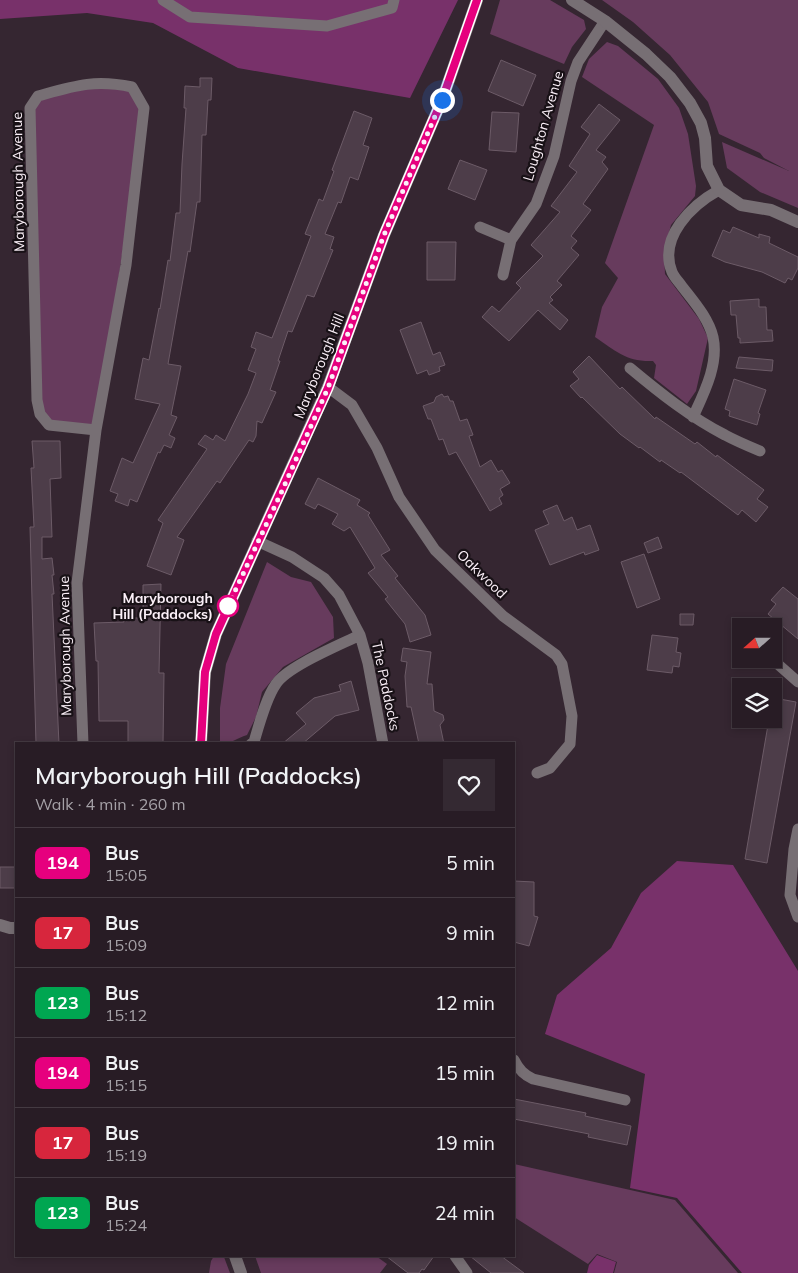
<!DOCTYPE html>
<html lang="en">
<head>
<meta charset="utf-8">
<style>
  body { margin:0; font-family:Mulish,sans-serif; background:#342932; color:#f1f3f6; height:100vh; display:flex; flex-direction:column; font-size:19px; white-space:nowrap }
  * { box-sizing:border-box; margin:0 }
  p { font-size:16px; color:#a5a1a7 }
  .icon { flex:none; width:28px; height:28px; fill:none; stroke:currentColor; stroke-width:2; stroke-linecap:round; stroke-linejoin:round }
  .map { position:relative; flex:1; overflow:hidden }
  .drawer { position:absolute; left:15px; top:742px; width:500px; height:515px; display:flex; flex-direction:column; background:#281c25; border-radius:0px; box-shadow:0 2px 8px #0003,0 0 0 1px #443a42 }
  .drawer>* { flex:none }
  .badge { padding:0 10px; border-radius:8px; font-size:18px; line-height:32px }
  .needle { width:32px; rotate:249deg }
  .tools { position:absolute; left:732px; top:618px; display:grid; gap:10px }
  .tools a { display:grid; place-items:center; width:50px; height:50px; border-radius:0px; background:#281c25; box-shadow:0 2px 8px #0003,0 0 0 1px #443a42; font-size:25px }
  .you { position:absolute; width:25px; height:25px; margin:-12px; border:4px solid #fff; border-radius:50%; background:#1a73e8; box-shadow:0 0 0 8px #1a73e833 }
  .map>.badge { position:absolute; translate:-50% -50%; box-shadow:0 0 0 2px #fff }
  .round { display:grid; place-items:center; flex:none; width:52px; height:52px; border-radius:0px; background:#342932 }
  .head { display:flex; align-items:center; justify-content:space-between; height:85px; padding:0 20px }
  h1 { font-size:24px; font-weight:600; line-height:38px }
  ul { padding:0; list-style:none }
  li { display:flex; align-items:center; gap:15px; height:70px; padding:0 20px; border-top:1px solid #443a42 }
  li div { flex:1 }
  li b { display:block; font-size:19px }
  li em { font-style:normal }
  li .badge { min-width:55px; font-weight:700; text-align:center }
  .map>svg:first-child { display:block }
</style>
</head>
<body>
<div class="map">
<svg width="798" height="1273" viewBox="0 0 798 1273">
  <rect width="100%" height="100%" fill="#352631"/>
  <!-- green -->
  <path fill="#673b5d" d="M 500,0 L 550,0 L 584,20 L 586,29 L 572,47 L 564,64 L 490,34 Z
    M 602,0 L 798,0 L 798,208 L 760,192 L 727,168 L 722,142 L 789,171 L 764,158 L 760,153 L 719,134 L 708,102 L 670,55 L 633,22 Z
    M 607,42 L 618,46 L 658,79 L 679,108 L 688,134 L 696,186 L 695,196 L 671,225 L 664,252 L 665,274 L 699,319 L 708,338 L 696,391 L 687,404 L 654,378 L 656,365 L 653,361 C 626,362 616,351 595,337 L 602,307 L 618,278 L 605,263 L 654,125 L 582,77 L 589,59 Z
    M 78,85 L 125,86 L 143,113 L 96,430 L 49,425 L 40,414 L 30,108 L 38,96 Z
    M 267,562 L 291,577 L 311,582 L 333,617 L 334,638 L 283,667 L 262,692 L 256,717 L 247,735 C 237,738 230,744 220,744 L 220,708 L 226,664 Z
    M 514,1164 L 675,1200 L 738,1273 L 614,1273 L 617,1262 L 597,1254 L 588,1264 L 514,1217 Z
    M 214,1256 L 224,1257 L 230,1273 L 209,1273 L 211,1261 Z
    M 255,1256 L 376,1256 L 387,1264 L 380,1273 L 261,1273 Z"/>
  <!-- forest -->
  <path fill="#78316a" d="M 0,0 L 458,0 L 410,98 L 238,68 L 153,23 L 87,13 L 0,19 Z
    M 677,861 L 733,865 L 798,971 L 798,1273 L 742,1273 L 677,1198 L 630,1188 L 645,1074 L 545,1034 L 557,995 L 611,948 L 641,893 Z
    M 597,1255 L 616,1262 L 613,1273 L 587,1273 L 589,1265 Z"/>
  <!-- building -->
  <path fill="#4d3d49" stroke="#6c5b67" d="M 501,60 L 536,75 L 523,106 L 488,91 Z
    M 200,78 L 212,78 L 211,100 L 208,100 L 206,135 L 202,135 L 200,202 L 197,202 L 190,252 L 188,251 L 168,364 L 181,366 L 171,415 L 177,417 L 169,435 L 175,438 L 171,448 L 164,445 L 160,453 L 158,452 L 137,502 L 130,499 L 128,506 L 115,501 L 118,494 L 110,491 L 122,458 L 133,463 L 160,404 L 135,399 L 143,358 L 149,360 L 159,308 L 160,309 L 168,260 L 170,261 L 176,213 L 180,213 L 182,164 L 186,108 L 184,108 L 185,86 L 200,87 Z
    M 599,104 L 620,120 L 596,150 L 606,157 L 602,162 L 608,169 L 583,204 L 591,210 L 571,236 L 577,241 L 571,248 L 579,255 L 557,281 L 562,285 L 550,297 L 553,300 L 549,303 L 568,320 L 560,330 L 538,310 L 509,341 L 482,317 L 492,306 L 499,312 L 521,288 L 516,283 L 543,256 L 531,245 L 560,212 L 551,206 L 577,172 L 569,166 L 590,134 L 581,127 Z
    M 354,111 L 372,118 L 363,145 L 369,147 L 358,180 L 350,177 L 341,203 L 338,202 L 325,234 L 334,237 L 330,249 L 333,250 L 314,297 L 307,295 L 292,332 L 288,331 L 278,361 L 280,361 L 270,390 L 276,392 L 262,423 L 257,421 L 256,436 L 253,442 L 249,440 L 220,483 L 217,481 L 177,537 L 184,540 L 171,575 L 147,566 L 163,523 L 158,520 L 207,449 L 198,444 L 205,435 L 213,440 L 216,435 L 225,441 L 248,394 L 256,373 L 248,370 L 256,349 L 251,347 L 256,332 L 272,338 L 311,236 L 305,234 L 319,199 L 323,201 L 334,171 L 332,170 Z
    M 492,112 L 519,113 L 516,152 L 489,150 Z
    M 460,160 L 487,170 L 475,200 L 448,189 Z
    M 733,227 L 759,238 L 759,234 L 770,237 L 769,243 L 798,257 L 798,268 L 792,280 L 788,278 L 785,283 L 762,272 L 725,262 L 712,256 L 723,230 L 730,233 Z
    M 427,242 L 456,242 L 455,280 L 427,280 Z
    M 759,299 L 759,307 L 766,307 L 767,330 L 772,330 L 773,341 L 740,343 L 740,338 L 738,338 L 736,315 L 731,315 L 730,301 Z
    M 421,322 L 433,355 L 440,352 L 445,365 L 439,367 L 440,371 L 429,375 L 427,370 L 417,374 L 400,330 Z
    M 589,356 L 620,389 L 622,387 L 655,419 L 656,417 L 695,444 L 697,442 L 716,457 L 717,455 L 764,490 L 757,499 L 768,507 L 756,522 L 742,510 L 738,515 L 681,472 L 680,473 L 661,460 L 660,462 L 640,447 L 639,448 L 620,434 L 582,397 L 581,398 L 570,386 L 579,379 L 573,372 Z
    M 739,357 L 773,360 L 772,371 L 736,368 Z
    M 734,379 L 766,390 L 758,413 L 760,414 L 757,425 L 729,416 L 730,411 L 725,409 Z
    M 442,394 L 444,397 L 448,396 L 450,401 L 453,401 L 460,421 L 467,419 L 473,435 L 469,436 L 480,467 L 491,460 L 498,472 L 502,470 L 510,483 L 500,489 L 503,495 L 499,498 L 502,504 L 490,511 L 456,452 L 449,455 L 443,439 L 439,440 L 431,419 L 428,419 L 423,406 L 434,402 L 436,397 Z
    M 32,441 L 60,441 L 61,478 L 50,479 L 52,537 L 42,537 L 42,559 L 52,558 L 54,575 L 52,575 L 54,594 L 52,594 L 59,744 L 36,744 L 30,527 L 34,527 L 31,468 L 34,468 Z
    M 318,478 L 360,500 L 357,505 L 370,513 L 368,515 L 390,550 L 381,555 L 398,576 L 395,578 L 425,615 L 431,635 L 410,642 L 405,624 L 385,599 L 388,597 L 368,573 L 375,568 L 350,527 L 344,531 L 332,524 L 338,514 L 318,504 L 315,509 L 305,504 Z
    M 557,505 L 564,521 L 572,517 L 577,530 L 590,525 L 599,550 L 585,555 L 584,552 L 550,565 L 535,530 L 549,524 L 543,511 Z
    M 658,537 L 662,548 L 648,553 L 644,543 Z
    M 644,554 L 660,599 L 637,608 L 621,562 Z
    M 161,584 L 159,673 L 164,673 L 163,744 L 128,744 L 128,721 L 99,721 L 98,661 L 96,661 L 94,623 L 124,622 L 124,618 L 143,618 L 143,585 Z
    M 783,587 L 798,599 L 798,639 L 768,614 L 776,604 L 771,600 Z
    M 680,614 L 694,614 L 693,625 L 680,625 Z
    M 652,635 L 678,638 L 676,652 L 681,653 L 679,667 L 673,666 L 672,673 L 647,670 Z
    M 403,648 L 431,652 L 427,684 L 432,684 L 434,711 L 443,715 L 444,720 L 440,725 L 444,744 L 419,744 L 411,707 L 407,707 L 405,676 L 407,662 L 401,661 Z
    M 351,681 L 359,710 L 335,716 L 302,744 L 282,744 L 306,724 L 296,713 L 314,698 L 341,691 L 339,685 Z
    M 774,698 L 796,702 L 767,863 L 745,859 L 769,719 L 774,719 Z
    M 0,867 L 16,867 L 16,888 L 0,888 Z
    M 514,881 L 534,882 L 534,916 L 538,917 L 529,946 L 514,942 Z
    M 514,1099 L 586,1113 L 585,1116 L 631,1126 L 627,1145 L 588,1137 L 589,1134 L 514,1119 Z
    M 386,1256 L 434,1256 L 424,1270 L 422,1269 L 419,1273 L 408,1273 Z
    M 470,1256 L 501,1256 L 524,1273 L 491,1273 Z"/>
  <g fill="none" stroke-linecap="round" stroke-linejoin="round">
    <!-- minor -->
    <path stroke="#776f74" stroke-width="11" d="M 163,0 L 190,17 L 327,26 L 392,8 L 394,0
      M 480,227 L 511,240
      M 503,275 L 511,240 L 536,204 L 554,156 L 571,81 L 578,62 L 605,21
      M 630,368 C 660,393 690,417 725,435 C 736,441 748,446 760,451
      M 328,387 L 352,405 L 377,448 L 399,497 L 435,550 L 503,616 L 556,655 L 562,664 L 572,716 L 570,744 L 550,768 L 537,773
      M 693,417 C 704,393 719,364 713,337 C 708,317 693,301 681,285 C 678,281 674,277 672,272 C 658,237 692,205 719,190
      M 257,541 L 292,557 L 324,578 L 339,595 L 360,635 L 368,663 L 383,744
      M 772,659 L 798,682
      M 83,744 L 77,583 L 96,430 L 126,265 L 144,108 L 132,87 C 94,79 74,86 38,96 L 30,108 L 37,400 L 40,414 L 49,425 L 96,430
      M 251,744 L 254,742 C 259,725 266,698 276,684 C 288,666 340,645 360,635
      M 798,829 L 794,849 L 790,895 L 798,917
      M 514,1060 C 519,1070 524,1075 533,1079 L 625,1100
      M 455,1256 L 467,1273"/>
    <!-- tertiary -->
    <path stroke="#776f74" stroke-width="12" d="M 572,0 L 605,21 L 646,54 L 670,77 L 690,103 L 701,123 L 705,138 L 707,166 L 719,190 L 741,205 L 771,210 L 798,222
      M 201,744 L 205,672 L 216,634 L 328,387 L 384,235 L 442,100 L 477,0
      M 0,925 L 10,928 L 16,928
      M 235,1256 L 241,1273"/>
  </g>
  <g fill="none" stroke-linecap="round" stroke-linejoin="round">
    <!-- line casing -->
    <g stroke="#fff" stroke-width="11">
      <path id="line" d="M 201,744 L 205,672 L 216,634 L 328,388 L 384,235 L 442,100 L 477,0"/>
    </g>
    <!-- line -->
    <use href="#line" stroke="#e6007e" stroke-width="8"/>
    <!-- walk -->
    <path stroke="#fbf0f8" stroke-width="5" stroke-dasharray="0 9" d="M 228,606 L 281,493 L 328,388 L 384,235 L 442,100"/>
  </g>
  <!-- markers -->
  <circle fill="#fff" stroke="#e6007e" stroke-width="2.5" cx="228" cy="606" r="10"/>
  <g text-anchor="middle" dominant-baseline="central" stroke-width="4.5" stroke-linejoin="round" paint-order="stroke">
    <!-- street labels -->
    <g font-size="14" fill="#fbf0f8" stroke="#181116">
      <text transform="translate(543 126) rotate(-74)">Loughton Avenue</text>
      <text transform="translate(18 182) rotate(-91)">Maryborough Avenue</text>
      <text transform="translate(319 366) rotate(-68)">Maryborough Hill</text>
      <text transform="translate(482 574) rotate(44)">Oakwood</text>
      <text transform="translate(65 646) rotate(-91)">Maryborough Avenue</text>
      <text transform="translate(386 686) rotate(78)">The Paddocks</text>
    </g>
    <!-- stop labels -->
    <g font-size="14" font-weight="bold" fill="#fbf0f8" stroke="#181116" text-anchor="end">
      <text x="213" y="598">Maryborough<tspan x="213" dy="16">Hill (Paddocks)</tspan></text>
    </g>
  </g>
</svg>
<div class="tools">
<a><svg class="needle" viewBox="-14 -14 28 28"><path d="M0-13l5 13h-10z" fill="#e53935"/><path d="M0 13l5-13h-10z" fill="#a5a1a7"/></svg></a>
<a><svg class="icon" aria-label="layers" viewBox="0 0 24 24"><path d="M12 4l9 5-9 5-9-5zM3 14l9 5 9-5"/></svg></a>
</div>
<div class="you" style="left:442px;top:100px"></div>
<section class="drawer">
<div class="head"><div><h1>Maryborough Hill (Paddocks)</h1><p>Walk · 4 min · 260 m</p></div><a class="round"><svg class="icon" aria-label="heart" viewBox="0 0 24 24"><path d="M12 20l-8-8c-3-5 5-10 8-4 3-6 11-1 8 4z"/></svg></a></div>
<ul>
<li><span class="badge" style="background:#e6007e;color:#fff">194</span><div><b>Bus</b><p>15:05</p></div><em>5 min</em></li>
<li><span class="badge" style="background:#d7263d;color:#fff">17</span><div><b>Bus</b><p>15:09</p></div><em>9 min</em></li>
<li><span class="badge" style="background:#00a651;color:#fff">123</span><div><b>Bus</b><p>15:12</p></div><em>12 min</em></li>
<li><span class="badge" style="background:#e6007e;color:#fff">194</span><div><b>Bus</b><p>15:15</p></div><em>15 min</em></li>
<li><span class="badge" style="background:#d7263d;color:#fff">17</span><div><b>Bus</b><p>15:19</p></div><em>19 min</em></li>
<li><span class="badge" style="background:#00a651;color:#fff">123</span><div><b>Bus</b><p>15:24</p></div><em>24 min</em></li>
</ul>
</section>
</div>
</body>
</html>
